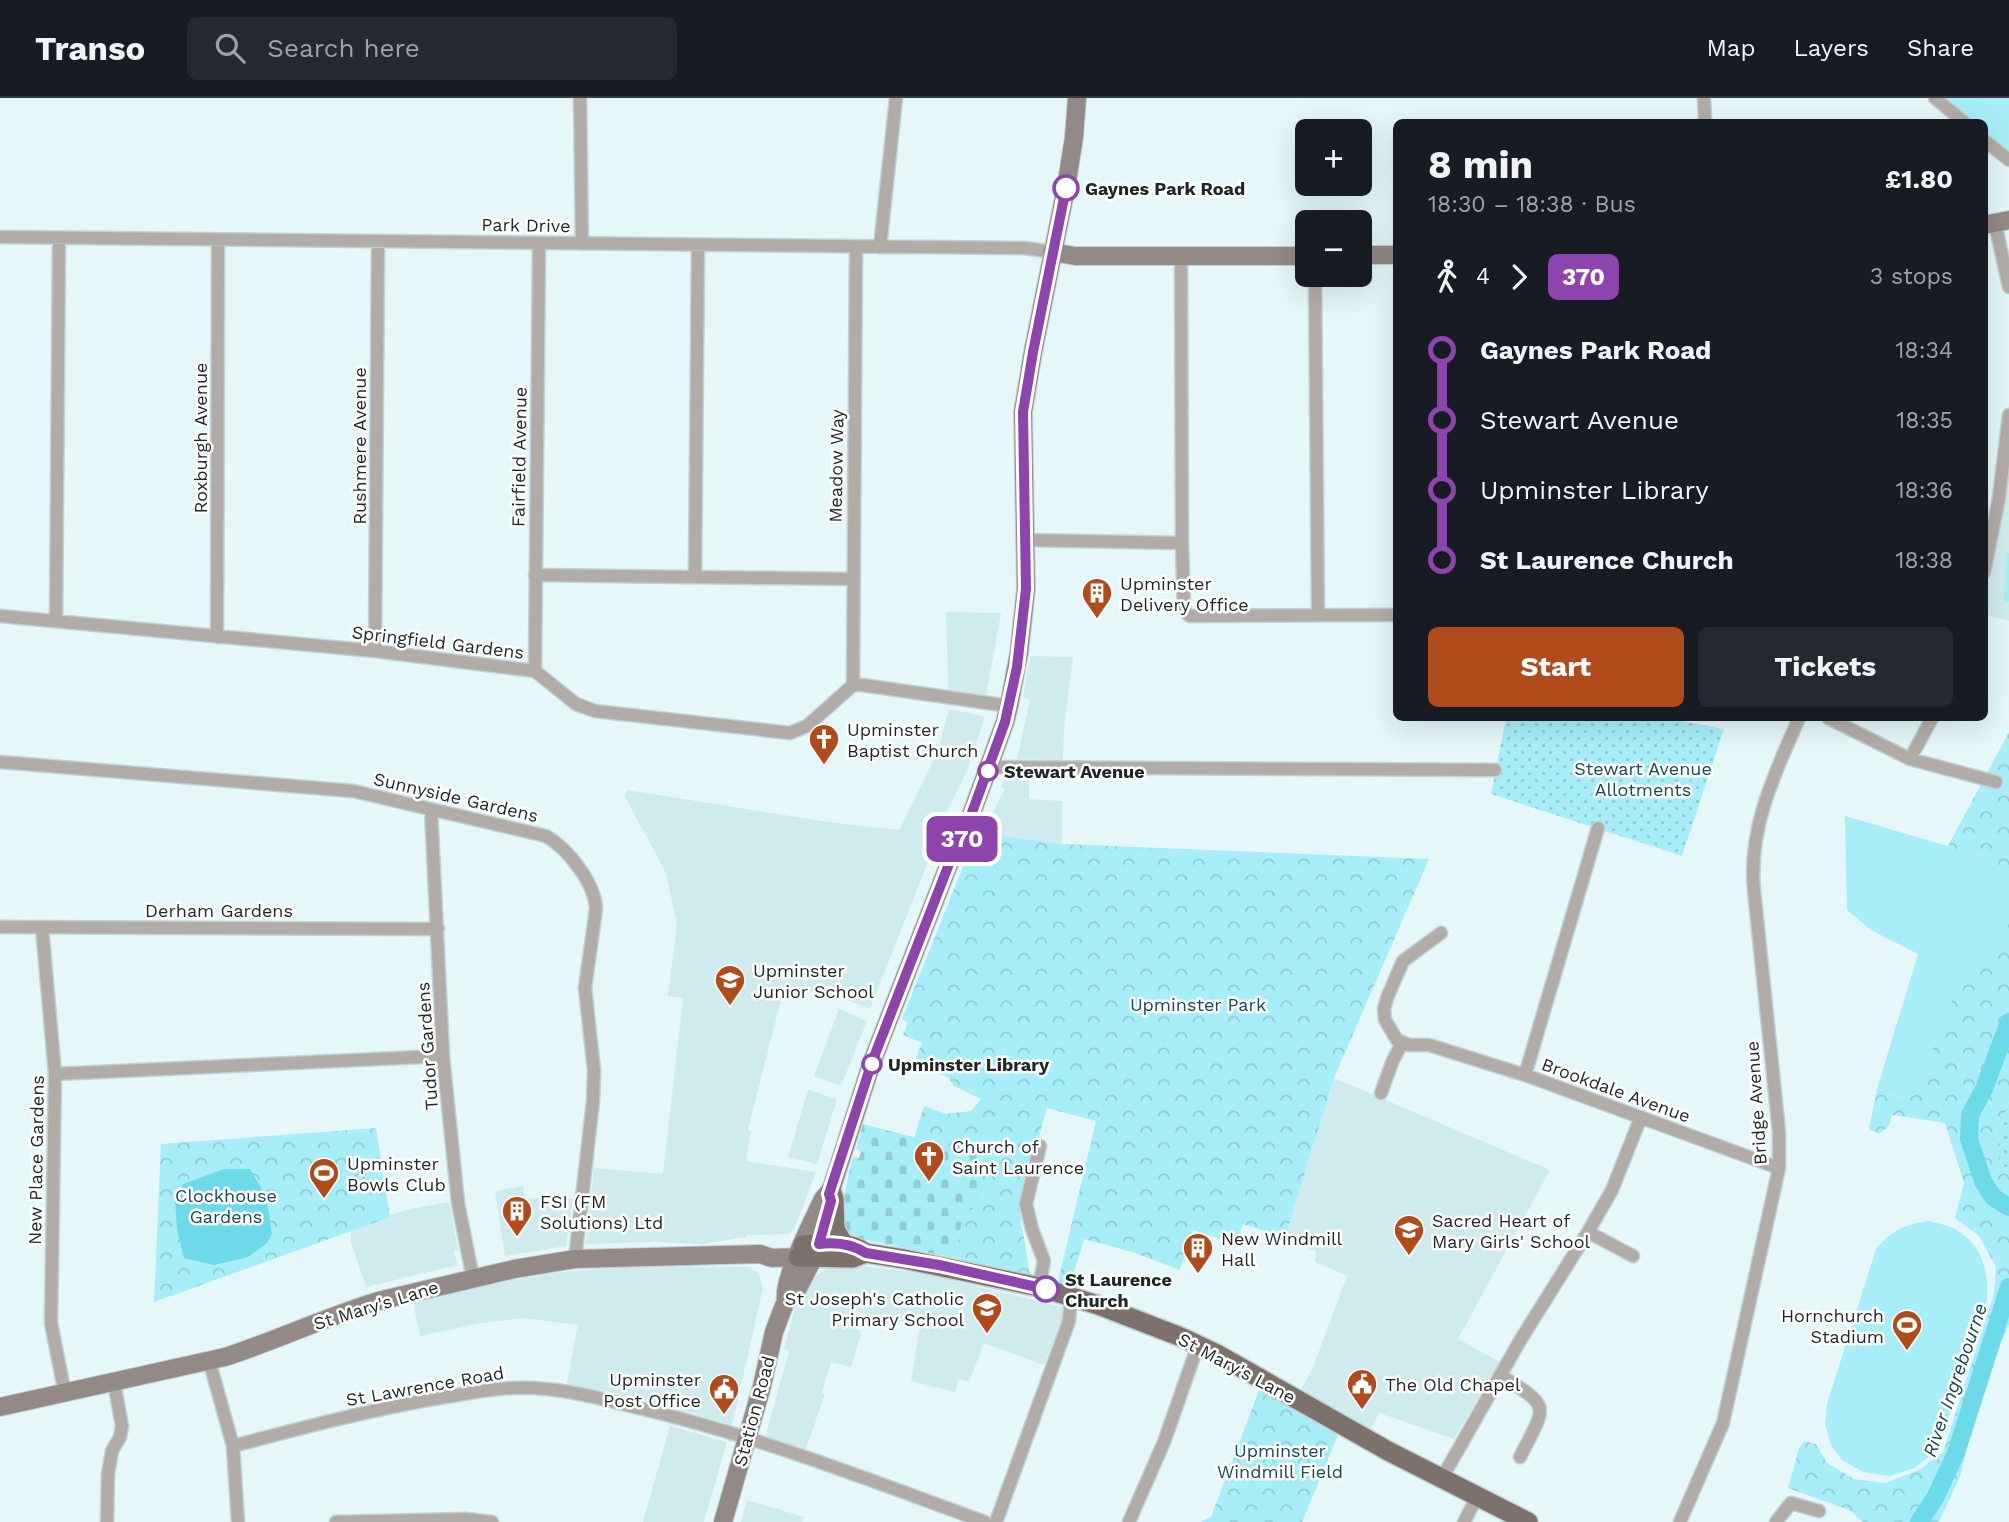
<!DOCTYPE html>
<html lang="en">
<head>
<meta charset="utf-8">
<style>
  body { margin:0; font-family:"Work Sans",sans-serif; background:#242831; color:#f1f3f6; height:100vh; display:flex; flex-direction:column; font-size:26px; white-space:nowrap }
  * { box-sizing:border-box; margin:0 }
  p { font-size:23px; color:#9ea1a6 }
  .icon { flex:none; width:38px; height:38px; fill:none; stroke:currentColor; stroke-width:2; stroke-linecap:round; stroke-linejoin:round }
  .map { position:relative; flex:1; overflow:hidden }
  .sheet { position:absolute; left:1393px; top:21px; width:595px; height:602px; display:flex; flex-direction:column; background:#171b24; border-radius:10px; box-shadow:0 7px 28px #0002 }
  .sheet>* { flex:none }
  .badge { padding:0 14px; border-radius:10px; font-size:24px; line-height:46px }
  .fabs { position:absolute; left:1295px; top:21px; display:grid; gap:14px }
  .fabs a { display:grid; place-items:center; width:77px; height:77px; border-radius:10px; background:#171b24; box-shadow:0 7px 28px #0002; font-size:35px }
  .map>.badge { position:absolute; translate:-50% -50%; box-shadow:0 0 0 4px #fff }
  .legs { display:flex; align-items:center; gap:10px; height:77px; padding:0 35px; font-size:23px }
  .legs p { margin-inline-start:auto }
  .headline { display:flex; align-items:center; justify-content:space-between; height:119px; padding:0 35px }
  h1 { font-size:38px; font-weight:700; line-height:52px }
  .action { display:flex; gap:14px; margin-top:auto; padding:14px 35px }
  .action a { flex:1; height:80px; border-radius:10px; background:#b04c1b; color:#fff; font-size:28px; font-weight:700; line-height:80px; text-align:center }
  .action a+a { background:#242831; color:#f1f3f6 }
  ul { padding:0 35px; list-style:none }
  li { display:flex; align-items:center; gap:24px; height:70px; font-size:26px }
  li i { display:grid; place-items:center; width:10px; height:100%; margin:0 9px; background:currentColor }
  li i::after { content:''; width:18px; height:18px; margin:-9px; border:5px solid; border-radius:50%; background:#171b24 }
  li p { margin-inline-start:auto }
  li:first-child i { background:linear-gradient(#0000 50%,currentColor 0) }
  li:last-child i { background:linear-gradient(currentColor 50%,#0000 0) }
  header { display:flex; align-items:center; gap:42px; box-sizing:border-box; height:98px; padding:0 35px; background:#171b24; border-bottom:2px solid #363941 }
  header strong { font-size:33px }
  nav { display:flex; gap:38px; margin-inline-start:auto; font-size:24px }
  .search { width:490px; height:63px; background:#242831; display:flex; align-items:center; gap:18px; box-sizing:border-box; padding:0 24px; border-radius:10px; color:#9ea1a6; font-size:26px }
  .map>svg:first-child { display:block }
</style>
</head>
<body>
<header>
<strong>Transo</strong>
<div class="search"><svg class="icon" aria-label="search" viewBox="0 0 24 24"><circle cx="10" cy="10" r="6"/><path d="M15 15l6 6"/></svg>Search here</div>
<nav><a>Map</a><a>Layers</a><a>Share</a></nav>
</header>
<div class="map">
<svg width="2009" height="1424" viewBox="0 0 2009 1424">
  <defs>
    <pattern id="forest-crowns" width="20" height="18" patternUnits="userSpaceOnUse" patternTransform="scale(1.75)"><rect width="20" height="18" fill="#a8eef8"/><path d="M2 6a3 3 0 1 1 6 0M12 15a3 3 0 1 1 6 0" fill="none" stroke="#90ccd4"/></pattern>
    <pattern id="cemetery-stones" width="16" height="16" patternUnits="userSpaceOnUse" patternTransform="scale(1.75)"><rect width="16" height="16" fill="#a8eef8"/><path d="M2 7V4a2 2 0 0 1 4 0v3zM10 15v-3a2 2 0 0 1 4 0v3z" fill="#90ccd4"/></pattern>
    <pattern id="garden-dots" width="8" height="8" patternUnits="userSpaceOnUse" patternTransform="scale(1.75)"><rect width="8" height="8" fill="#a8eef8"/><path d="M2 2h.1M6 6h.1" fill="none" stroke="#90ccd4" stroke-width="1.8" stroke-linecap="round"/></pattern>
  </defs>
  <rect width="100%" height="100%" fill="#e5f7f9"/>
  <!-- built -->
  <path fill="#d0ebee" d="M 2009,307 L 2009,523 L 1985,516 L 1984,475 L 1999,400 Z
    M 946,514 L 1001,515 L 986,598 L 948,592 Z
    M 1030,558 L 1073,559 L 1064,630 L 1063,662 L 1017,661 L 1030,602 L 1023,600 Z
    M 949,611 L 983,618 L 984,621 L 968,670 L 938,732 L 934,731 L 934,733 L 937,734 L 926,769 L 870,911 L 823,893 L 783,894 L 748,1032 L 751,1033 L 746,1063 L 816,1074 L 794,1132 L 788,1136 L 747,1137 L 746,1139 L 702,1146 L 655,1144 L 586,1146 L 594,1070 L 663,1076 L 683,900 L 668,898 L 677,827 L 666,775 L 625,699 L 627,692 L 828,724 L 899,732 L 937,655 Z
    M 1029,678 L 1029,701 L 1062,703 L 1062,746 L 997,737 L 983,733 L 1005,691 L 1001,689 L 1005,679 Z
    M 839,911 L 867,923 L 841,988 L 814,978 Z
    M 1334,980 L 1550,1072 L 1458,1241 L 1500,1264 L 1454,1341 L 1379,1315 L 1370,1332 L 1299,1295 L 1313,1269 L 1347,1178 L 1315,1164 L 1316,1154 L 1285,1140 Z
    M 808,992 L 837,1001 L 817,1066 L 788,1059 Z
    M 523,1088 L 525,1100 L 573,1101 L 566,1148 L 505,1158 L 495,1093 Z
    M 449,1104 L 458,1151 L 454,1153 L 457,1167 L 366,1189 L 351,1144 L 351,1130 L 365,1123 L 411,1111 Z
    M 841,1166 L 891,1171 L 933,1178 L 1067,1210 L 1044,1267 L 984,1245 L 969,1284 L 959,1281 L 955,1294 L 911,1283 L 920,1228 L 849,1212 L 846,1224 L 855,1226 L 861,1236 L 851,1269 L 831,1264 L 822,1295 L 825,1296 L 806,1351 L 770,1340 L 766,1336 L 789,1253 L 784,1251 L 794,1212 L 801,1197 L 810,1184 L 822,1173 Z
    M 672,1168 L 750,1169 L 759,1175 L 763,1190 L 732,1327 L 685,1313 L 601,1292 L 594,1294 L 566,1289 L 578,1227 L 522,1220 L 481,1225 L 420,1238 L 414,1210 L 415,1203 L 515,1181 L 560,1174 L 616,1169 Z
    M 670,1328 L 727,1344 L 704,1424 L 643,1424 Z
    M 747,1402 L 804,1419 L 802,1424 L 741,1424 Z"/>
  <!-- grass -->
  <path fill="#a8eef8" d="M 1935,0 L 2009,0 L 2009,62 L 1985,42 L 1984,24 L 1964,24 Z
    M 2006,455 L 2009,455 L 2009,504 L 2004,503 Z
    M 1845,718 L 1948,748 L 2009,772 L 2009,825 L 2003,837 L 1952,902 L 1936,939 L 1921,991 C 1909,1008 1893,996 1877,991 L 1918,856 L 1871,832 L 1847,812 Z
    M 1929,1123 C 1937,1125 1947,1127 1955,1131 C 1982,1146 1989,1173 1987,1202 L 1938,1351 L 1915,1370 L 1890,1378 L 1863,1374 L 1842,1362 L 1831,1347 L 1825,1326 L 1827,1306 L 1876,1151 C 1894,1131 1903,1127 1929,1123 Z"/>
  <!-- forest -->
  <path fill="url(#forest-crowns)" d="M 2009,634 L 2009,772 L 1948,748 Z
    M 978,731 L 997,737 L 1062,746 L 1429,761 L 1334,980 L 1285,1140 L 1243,1126 L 1238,1140 L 1227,1143 L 1193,1132 L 1180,1172 L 1132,1154 L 1084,1141 L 1069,1191 L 1057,1188 L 1096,1023 L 1047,1010 L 1019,1110 L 1031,1183 L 954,1160 L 964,1115 L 986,1058 L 914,1040 L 924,1008 L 946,1016 L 971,1013 L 981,1001 L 954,988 L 949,980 L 914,965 L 922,945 L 903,937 L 908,924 L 902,921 Z
    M 2009,825 L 2009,1004 L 1999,1034 L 1998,1059 L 2009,1079 L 2009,1226 L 1993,1264 L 1967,1347 L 1960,1379 L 1939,1424 L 1863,1424 L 1849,1412 L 1788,1390 L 1799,1350 L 1804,1343 L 1816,1346 L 1827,1365 L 1854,1381 L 1885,1385 L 1919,1372 L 1943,1354 L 1994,1196 L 1996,1169 L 1979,1138 L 1955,1120 L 1964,1085 L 1945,1025 L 1892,1017 L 1889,1028 L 1879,1036 L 1869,1031 L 1877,991 C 1893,997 1909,1007 1921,991 L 1936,939 L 1952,902 L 2003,837 Z
    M 376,1030 L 390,1119 L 154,1204 L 161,1046 Z
    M 1261,1287 L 1338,1337 L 1302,1424 L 1200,1424 L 1211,1419 Z"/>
  <!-- cemetery -->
  <path fill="url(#cemetery-stones)" d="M 863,1026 L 986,1058 L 973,1111 L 964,1115 L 954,1160 L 852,1139 C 835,1123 848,1080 853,1059 L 859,1060 L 861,1054 L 856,1051 Z"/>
  <!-- garden -->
  <path fill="url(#garden-dots)" d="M 1506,620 L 1666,620 L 1724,631 L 1682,758 L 1491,696 Z
    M 2009,1004 L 2009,1079 L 1998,1059 L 1999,1034 Z"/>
  <!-- water -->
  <path fill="#6cdae8" d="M 224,1071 L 250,1071 L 263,1093 L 268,1110 L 272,1136 L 267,1145 L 248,1159 L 214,1167 L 184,1160 L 177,1132 L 175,1101 L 183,1086 Z"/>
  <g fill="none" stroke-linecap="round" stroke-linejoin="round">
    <!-- river -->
    <path stroke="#6cdae8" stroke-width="18" d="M 2009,924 L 1984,991 L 1970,1017 L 1969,1041 L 1983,1083 L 1993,1099 L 2009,1109
      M 1919,1424 L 1935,1400 L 1956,1355 L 2009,1189"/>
    <!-- street casing -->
    <g stroke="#c1d1d3" stroke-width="15">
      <path id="street" d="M 580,0 L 582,146
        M 1704,0 L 1705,24
        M 1935,0 L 1964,24
        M 1984,42 L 2009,62
        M 1995,125 L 2009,189
        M 0,139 L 1025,150 L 1052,154
        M 880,149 L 896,0
        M 1181,157 L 1182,445 L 1184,513 L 1190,518 L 1396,517
        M 1315,177 L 1318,517
        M 1025,442 L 1182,445
        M 1984,475 L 1999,400 L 2009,317
        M 535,477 L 852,481
        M 695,479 L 698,147
        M 0,518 L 375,553 L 535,573 L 576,606 L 595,613 L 790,635 L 807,628 L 853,587 L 862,587 L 1009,608
        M 56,523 L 59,140
        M 217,539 L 218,142
        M 375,553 L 378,144
        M 535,573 L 539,146
        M 853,587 L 856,149
        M 1828,620 L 1910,661 L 1996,684
        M 1910,661 L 1932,620
        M 0,664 L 353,693 L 546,738 C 568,751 595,785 596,811 L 585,890 L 594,972 L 593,1003 L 575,1161
        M 989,669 L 1495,672
        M 431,712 L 443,958 L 458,1105 L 473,1180
        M 0,829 L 438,831
        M 42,829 L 55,976 L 51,1225 L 65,1296
        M 1441,835 L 1403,863 L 1387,900 L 1384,911 L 1385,922 L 1397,942 L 1409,947 L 1429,947 L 1525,977 L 1779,1070
        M 55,976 L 443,958
        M 1525,977 L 1598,730
        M 1381,995 L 1393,962 L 1402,945
        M 1588,1134 L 1633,1158
        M 1039,1189 L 1044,1163 L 1032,1131 L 1026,1106 L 1040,1048
        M 209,1262 L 233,1348 L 238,1424
        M 1500,1277 C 1552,1310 1547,1306 1520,1359
        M 233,1348 C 301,1330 369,1312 439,1300 C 471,1295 502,1288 534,1290 C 571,1292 607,1302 643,1311 C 760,1339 872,1383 985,1424
        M 1442,1380 L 1521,1241 L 1588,1134 L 1612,1092 L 1641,1019
        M 107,1424 L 108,1376 L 112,1353 L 120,1339 L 122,1328 L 114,1284
        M 336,1424 L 466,1421 L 492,1424
        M 996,1424 L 1069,1223 L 1071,1199
        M 1129,1424 L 1164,1344 L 1198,1247
        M 1464,1424 L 1477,1399
        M 1680,1424 L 1723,1325 L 1779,1070 L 1779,1034 L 1754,792 C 1748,730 1775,675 1799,620
        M 1776,1424 L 1791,1405 L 1819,1413"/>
    </g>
    <!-- secondary casing -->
    <g stroke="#c1d1d3" stroke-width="20">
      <path id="secondary" d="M 1984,127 L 2009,122
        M 1052,154 L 1075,158 L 1307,158
        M 1360,157 L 1396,157
        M 786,1203 C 782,1181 813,1123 823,1101 L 831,1092 L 872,964 L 949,766 L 966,731 L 1005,624 L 1009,608 L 1019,555 L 1026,491 L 1023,314 L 1033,254 L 1066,90 L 1074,39 L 1077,0
        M 0,1309 L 225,1259 C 277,1242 326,1219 378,1203 L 514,1171 L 575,1161 L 760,1156 L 772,1160 L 798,1159
        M 723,1424 L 762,1288 L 774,1234 L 783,1210 L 786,1203 L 794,1198 L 814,1159 L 831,1102"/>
    </g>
    <!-- primary casing -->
    <g stroke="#c1d1d3" stroke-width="22">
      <path id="primary" d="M 831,1092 L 834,1101 L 835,1131 L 844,1147
        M 803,1147 C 825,1145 847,1142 866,1155
        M 798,1159 L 853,1160 L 866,1155 L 904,1161 L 1039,1189 L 1098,1207 L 1181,1239 L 1217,1256 L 1388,1353 L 1528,1424"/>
    </g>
    <!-- street -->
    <use href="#street" stroke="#b2aca9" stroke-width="12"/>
    <!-- secondary -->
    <use href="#secondary" stroke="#938986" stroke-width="18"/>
    <!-- primary -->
    <use href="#primary" stroke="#7d716c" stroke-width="19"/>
  </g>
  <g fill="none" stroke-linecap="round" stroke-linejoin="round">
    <!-- line-1 casing -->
    <g stroke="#fff" stroke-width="16">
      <path id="line-1" d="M 1046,1191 L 939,1167 L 866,1155 C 852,1146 836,1144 819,1146 L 831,1103 L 829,1096 L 872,964 L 949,766 L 966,731 L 1005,624 L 1017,569 L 1026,491 L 1023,314 L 1033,254 L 1066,90"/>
    </g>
    <!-- line-1 -->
    <use href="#line-1" stroke="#8e44ad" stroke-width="10"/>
  </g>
  <!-- icons -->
  <defs>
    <g id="building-pin" transform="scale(1.575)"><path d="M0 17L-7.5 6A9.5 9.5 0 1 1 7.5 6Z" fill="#b04c1b" stroke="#fff"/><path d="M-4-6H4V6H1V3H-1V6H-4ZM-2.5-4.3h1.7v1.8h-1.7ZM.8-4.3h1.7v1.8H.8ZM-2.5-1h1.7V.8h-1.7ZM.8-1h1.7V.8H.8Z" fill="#fff"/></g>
    <g id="church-pin" transform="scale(1.575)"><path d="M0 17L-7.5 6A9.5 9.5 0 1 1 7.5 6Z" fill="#b04c1b" stroke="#fff"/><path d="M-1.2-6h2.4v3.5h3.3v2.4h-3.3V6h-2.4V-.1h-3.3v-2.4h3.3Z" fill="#fff"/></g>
    <g id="school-pin" transform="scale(1.575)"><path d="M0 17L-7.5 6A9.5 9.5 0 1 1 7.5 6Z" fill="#b04c1b" stroke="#fff"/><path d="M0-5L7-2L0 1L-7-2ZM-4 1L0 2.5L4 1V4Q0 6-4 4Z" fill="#fff"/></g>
    <g id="stadium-pin" transform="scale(1.575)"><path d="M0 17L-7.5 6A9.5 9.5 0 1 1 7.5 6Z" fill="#b04c1b" stroke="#fff"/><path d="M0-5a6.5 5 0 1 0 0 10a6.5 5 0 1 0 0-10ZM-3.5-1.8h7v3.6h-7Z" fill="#fff"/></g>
    <g id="civic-pin" transform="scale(1.575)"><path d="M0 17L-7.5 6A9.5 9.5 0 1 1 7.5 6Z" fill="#b04c1b" stroke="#fff"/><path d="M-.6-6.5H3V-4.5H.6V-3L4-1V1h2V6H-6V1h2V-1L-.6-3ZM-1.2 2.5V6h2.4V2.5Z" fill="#fff"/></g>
  </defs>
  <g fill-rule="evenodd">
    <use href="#building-pin" x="1097" y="495"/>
    <use href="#church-pin" x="824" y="641"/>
    <use href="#school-pin" x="730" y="882"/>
    <use href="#church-pin" x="929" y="1058"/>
    <use href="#stadium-pin" x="324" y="1075"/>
    <use href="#building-pin" x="517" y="1113"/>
    <use href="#school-pin" x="1409" y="1132"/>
    <use href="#building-pin" x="1198" y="1150"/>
    <use href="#school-pin" x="987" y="1210"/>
    <use href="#stadium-pin" x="1907" y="1227"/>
    <use href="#civic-pin" x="1362" y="1286"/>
    <use href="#civic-pin" x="724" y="1291"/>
  </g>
  <!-- markers -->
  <g fill="#fff" stroke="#8e44ad" stroke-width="3.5">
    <circle cx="1066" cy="90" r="12"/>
    <circle cx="988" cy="673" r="9"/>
    <circle cx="872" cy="966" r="9"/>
    <circle cx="1046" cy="1191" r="12"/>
  </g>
  <g text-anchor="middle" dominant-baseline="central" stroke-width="5" stroke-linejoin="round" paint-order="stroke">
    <!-- stop labels -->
    <g font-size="18" font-weight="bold" fill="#1f2626" stroke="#fff" text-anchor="start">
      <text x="1085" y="90">Gaynes Park Road</text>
      <text x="1004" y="673">Stewart Avenue</text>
      <text x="888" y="966">Upminster Library</text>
      <text x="1065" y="1181">St Laurence<tspan x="1065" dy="21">Church</tspan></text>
    </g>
    <!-- street labels -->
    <g font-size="18" fill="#1f2626" stroke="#fff">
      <text transform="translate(526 127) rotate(1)">Park Drive</text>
      <text transform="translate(200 340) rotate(-90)">Roxburgh Avenue</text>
      <text transform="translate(359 348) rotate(-90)">Rushmere Avenue</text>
      <text transform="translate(519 359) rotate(-89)">Fairfield Avenue</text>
      <text transform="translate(836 368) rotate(-89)">Meadow Way</text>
      <text transform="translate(438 544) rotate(7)">Springfield Gardens</text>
      <text transform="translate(456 699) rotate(13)">Sunnyside Gardens</text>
      <text x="219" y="812">Derham Gardens</text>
      <text transform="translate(427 948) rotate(-94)">Tudor Gardens</text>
      <text transform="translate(1616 992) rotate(20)">Brookdale Avenue</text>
      <text transform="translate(1756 1005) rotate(-94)">Bridge Avenue</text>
      <text transform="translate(36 1062) rotate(-89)">New Place Gardens</text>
      <text transform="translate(376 1207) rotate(-17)">St Mary's Lane</text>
      <text transform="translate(1237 1270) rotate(28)">St Mary's Lane</text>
      <text transform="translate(425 1288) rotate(-10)">St Lawrence Road</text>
      <text transform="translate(754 1313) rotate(-75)">Station Road</text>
    </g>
    <!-- poi labels -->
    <g font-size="18" fill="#1f2626" stroke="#fff" text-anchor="start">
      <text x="1120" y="485">Upminster<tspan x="1120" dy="21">Delivery Office</tspan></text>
      <text x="847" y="631">Upminster<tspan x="847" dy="21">Baptist Church</tspan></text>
      <text x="753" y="872">Upminster<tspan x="753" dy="21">Junior School</tspan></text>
      <text x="952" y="1048">Church of<tspan x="952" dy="21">Saint Laurence</tspan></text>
      <text x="347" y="1065">Upminster<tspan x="347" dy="21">Bowls Club</tspan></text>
      <text x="540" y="1103">FSI (FM<tspan x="540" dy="21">Solutions) Ltd</tspan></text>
      <text x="1432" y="1122">Sacred Heart of<tspan x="1432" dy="21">Mary Girls' School</tspan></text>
      <text x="1221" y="1140">New Windmill<tspan x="1221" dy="21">Hall</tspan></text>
      <text x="964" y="1200" text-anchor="end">St Joseph's Catholic<tspan x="964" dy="21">Primary School</tspan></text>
      <text x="1884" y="1217" text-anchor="end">Hornchurch<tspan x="1884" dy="21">Stadium</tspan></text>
      <text x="701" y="1281" text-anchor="end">Upminster<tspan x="701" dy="21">Post Office</tspan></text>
      <text x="1385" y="1286">The Old Chapel</text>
    </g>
    <!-- park labels -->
    <g font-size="18" fill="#184a50" stroke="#fff">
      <text x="1643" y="670">Stewart Avenue<tspan x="1643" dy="21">Allotments</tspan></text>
      <text x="1198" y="906">Upminster Park</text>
      <text x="226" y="1097">Clockhouse<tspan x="226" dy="21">Gardens</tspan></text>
      <text x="1280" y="1352">Upminster<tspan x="1280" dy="21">Windmill Field</tspan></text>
    </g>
    <!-- water labels -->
    <g font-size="19" font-style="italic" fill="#16474e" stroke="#fff">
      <text transform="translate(1955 1282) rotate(-71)">River Ingrebourne</text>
    </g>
  </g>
</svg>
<div class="fabs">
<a>+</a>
<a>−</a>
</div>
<b class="badge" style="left:962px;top:741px;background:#8e44ad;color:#fff">370</b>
<section class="sheet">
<div class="headline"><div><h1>8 min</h1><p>18:30 – 18:38 · Bus</p></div><b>£1.80</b></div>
<div class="legs"><svg class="icon" aria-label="walk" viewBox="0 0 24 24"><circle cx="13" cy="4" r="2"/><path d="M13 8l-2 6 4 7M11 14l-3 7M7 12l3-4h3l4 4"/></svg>4<svg class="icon" aria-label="forward" viewBox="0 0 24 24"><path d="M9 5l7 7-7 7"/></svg><b class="badge" style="background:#8e44ad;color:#fff">370</b><p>3 stops</p></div>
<ul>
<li><i style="color:#8e44ad"></i><b>Gaynes Park Road</b><p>18:34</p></li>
<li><i style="color:#8e44ad"></i><span>Stewart Avenue</span><p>18:35</p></li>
<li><i style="color:#8e44ad"></i><span>Upminster Library</span><p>18:36</p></li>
<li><i style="color:#8e44ad"></i><b>St Laurence Church</b><p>18:38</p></li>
</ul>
<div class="action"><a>Start</a><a>Tickets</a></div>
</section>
</div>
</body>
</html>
